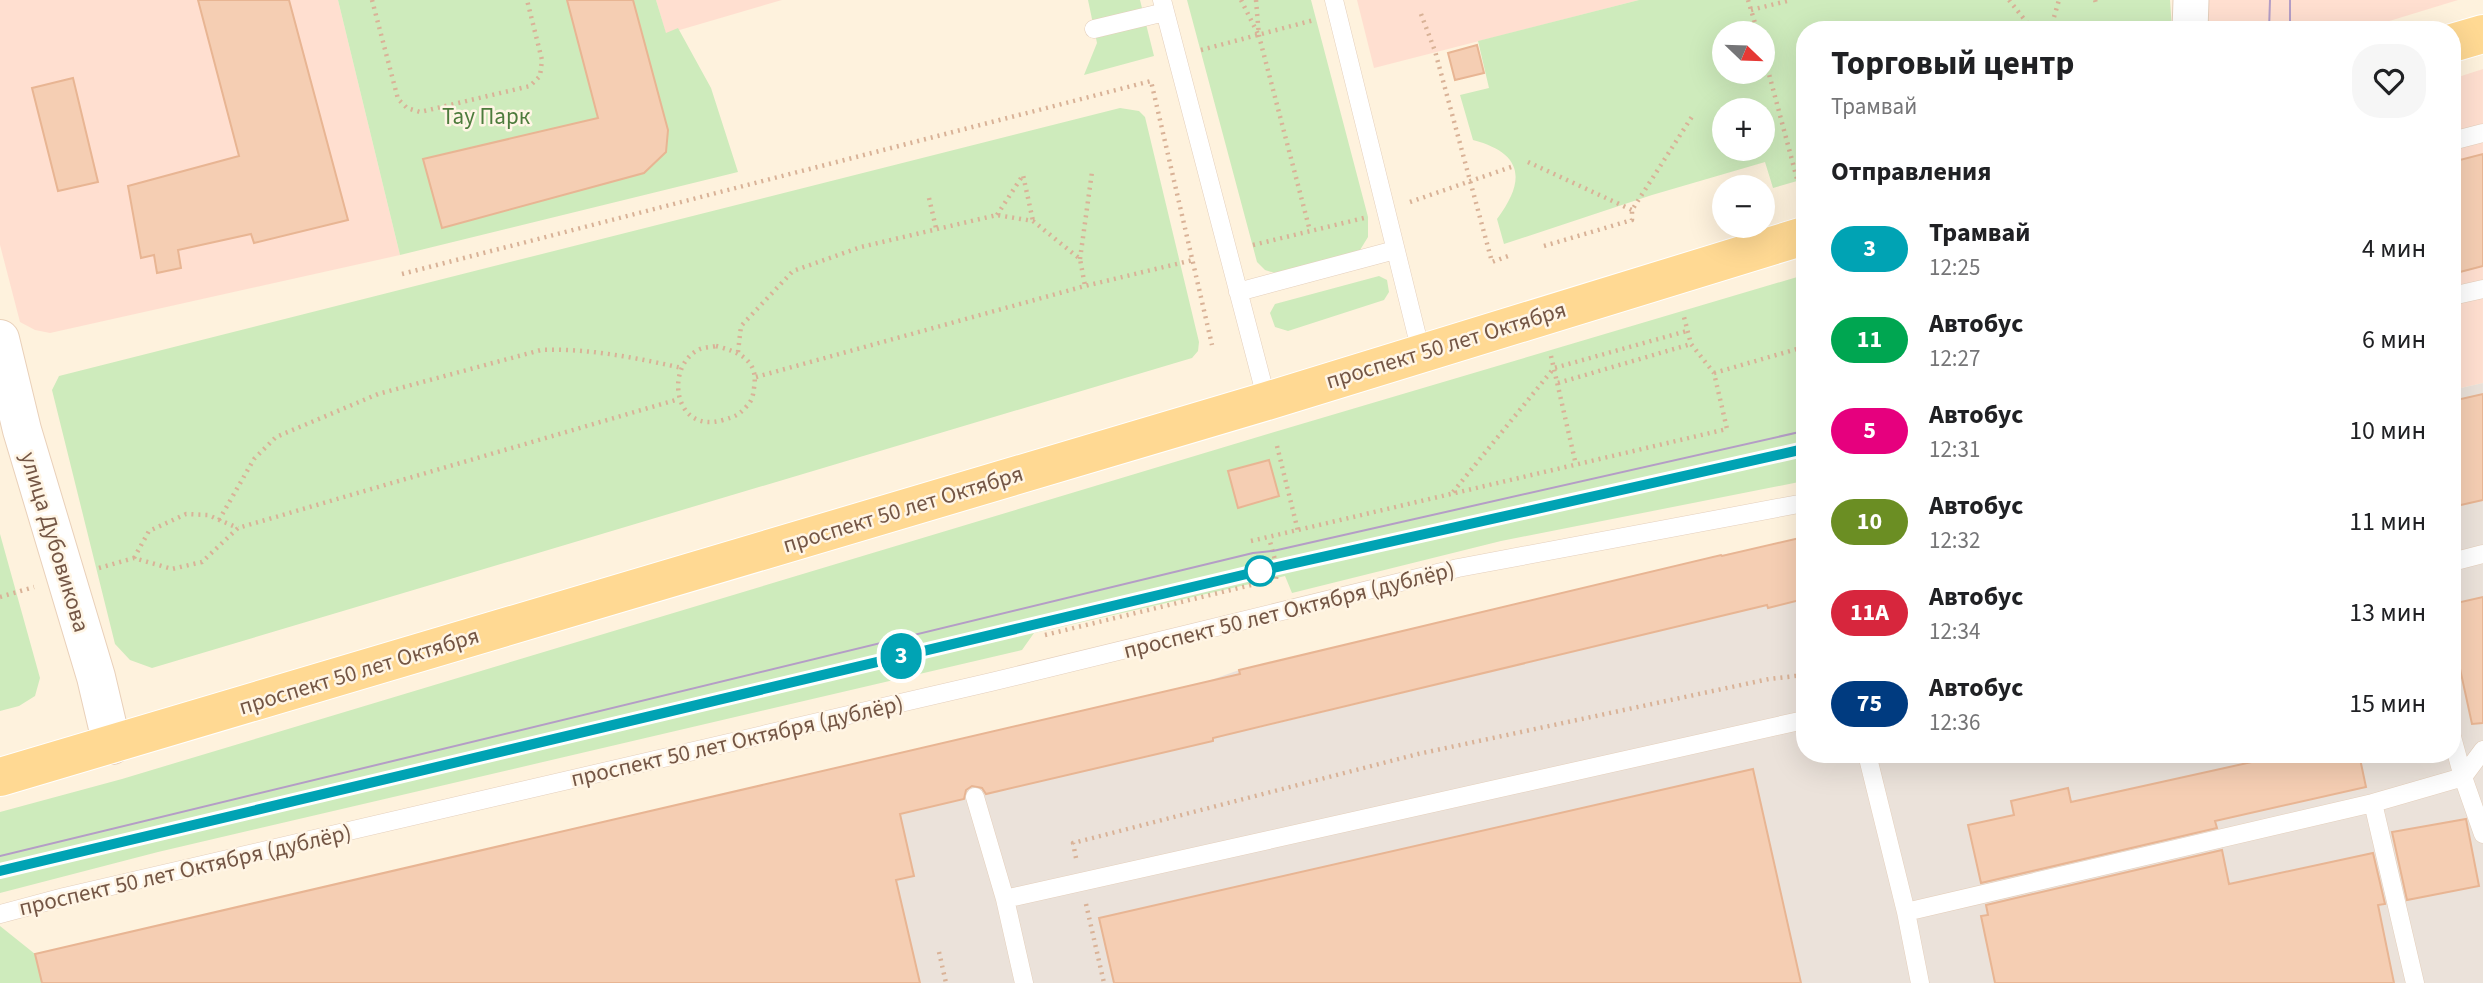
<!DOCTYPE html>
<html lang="ru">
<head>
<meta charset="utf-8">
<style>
  body { margin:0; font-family:"Source Sans 3",sans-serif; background:#f6f6f6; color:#202124; height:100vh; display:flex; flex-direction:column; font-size:26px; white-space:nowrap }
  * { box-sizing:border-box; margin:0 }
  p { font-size:23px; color:#757577 }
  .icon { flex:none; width:38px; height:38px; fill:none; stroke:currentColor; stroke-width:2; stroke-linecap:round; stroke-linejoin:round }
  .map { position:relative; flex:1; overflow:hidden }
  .side { position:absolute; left:1796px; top:21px; width:665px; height:742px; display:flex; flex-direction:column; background:#fff; border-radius:28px; box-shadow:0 7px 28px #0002 }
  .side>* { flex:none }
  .badge { padding:0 14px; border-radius:23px; font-size:24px; line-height:46px }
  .needle { width:46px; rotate:113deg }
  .fabs { position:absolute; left:1712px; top:21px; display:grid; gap:14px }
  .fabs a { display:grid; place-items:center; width:63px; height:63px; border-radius:50%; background:#fff; box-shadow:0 7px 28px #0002; font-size:35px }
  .map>.badge { position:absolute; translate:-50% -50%; box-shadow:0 0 0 4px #fff }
  h2 { padding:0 35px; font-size:26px; line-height:63px }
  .round { display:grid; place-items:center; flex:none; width:74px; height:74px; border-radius:28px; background:#f6f6f6 }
  .summary { display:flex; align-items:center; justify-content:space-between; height:119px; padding:0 35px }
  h1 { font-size:33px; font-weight:700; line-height:52px }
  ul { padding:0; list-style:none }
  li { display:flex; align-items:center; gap:21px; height:91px; padding:0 35px }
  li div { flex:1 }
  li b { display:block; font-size:26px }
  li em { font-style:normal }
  li .badge { min-width:77px; font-weight:700; text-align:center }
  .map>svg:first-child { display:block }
</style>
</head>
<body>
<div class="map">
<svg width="2483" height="983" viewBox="0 0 2483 983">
  <rect width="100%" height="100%" fill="#fef2dd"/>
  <!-- commercial -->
  <path fill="#ffdfd0" d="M 0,0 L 338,0 L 400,255 L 50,333 L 35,330 L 20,322 L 0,245 Z
    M 656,0 L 782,0 L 666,34 Z
    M 1357,0 L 1639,0 L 1374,68 Z
    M 2206,0 L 2458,0 L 2360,30 L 2204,30 Z
    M 2483,69 L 2483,383 L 2452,390 L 2452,79 Z"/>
  <!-- industrial -->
  <path fill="#ebe2da" d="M 2483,383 L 2483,983 L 42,983 L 35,954 L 984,734 L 998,791 L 1213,741 L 1200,684 L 1239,670 L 1253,729 L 1735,613 L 1721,555 L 1753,549 L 1768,607 L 1804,599 L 1804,754 L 2452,754 L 2452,390 Z"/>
  <!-- green -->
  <path fill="#ceebbc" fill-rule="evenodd" d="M 338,0 L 656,0 L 666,33 L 678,28 L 711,88 L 738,172 L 400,255 Z
    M 1088,0 L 1140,0 L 1154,56 L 1084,75 L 1097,43 Z
    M 1187,0 L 1311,0 L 1368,217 L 1368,237 L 1360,250 L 1278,274 L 1265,270 L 1257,262 Z
    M 1639,0 L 2170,0 L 2172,30 L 1804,30 L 1804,179 L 1773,188 L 1765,162 L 1652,195 L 1504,244 L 1497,219 C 1527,179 1522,153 1473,140 L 1460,95 L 1489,88 L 1478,41 ZM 1724,33 L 1762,33 L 1762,72 L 1724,72 ZM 1724,110 L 1762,110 L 1762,149 L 1724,149 Z
    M 1120,108 L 1139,111 L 1145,117 L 1199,342 L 1198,351 L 1192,358 L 152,668 L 130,660 L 115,644 L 52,390 L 59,376 Z
    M 1804,275 L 1804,481 L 1501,541 L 1292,593 L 1285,576 L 1034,633 L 1022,650 L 158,852 L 0,893 L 0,812 L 122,779 L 1271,433 Z
    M 1379,276 L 1387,280 L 1389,292 L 1384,300 L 1288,331 L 1275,327 L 1270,313 L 1275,304 Z
    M 0,534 L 40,678 L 35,696 L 19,706 L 0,711 Z
    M 0,926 L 35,954 L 42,983 L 0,983 Z"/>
  <!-- building -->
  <path fill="#f5ceb3" stroke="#e8b593" stroke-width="2" d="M 198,0 L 289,0 L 348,220 L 254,243 L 251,234 L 178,250 L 181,268 L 157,273 L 154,255 L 141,258 L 128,186 L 239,156 Z
    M 567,0 L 633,0 L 668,130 L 666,152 L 644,173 L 442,228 L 423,159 L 598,118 Z
    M 1477,45 L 1484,73 L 1455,80 L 1448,53 Z
    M 73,78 L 98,182 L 58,191 L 32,88 Z
    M 2483,154 L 2483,266 L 2460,272 L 2452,238 L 2452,162 Z
    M 2483,394 L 2483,500 L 2452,507 L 2452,401 Z
    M 1269,460 L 1279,496 L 1238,508 L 1228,471 Z
    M 1804,537 L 1804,599 L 1768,608 L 1767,605 L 1213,738 L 1213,741 L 986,794 L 982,788 L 972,786 L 966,790 L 964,799 L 900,814 L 914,876 L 896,880 L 920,983 L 42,983 L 35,954 L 1240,674 L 1239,670 L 1721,555 L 1722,556 Z
    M 2483,597 L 2483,723 L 2472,724 L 2452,632 L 2452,604 Z
    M 2288,754 L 2359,754 L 2366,787 L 2215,821 L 2217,828 L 1981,883 L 1968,825 L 2014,815 L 2011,801 L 2068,788 L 2071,802 Z
    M 1753,769 L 1801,983 L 1114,983 L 1099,918 Z
    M 2466,819 L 2479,886 L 2407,900 L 2392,832 Z
    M 2222,850 L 2229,884 L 2373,853 L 2385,904 L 2378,905 L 2394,983 L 1995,983 L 1981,916 L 1988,915 L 1986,905 Z"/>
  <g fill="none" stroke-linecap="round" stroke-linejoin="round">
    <!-- lane casing -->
    <g stroke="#e4cfbc" stroke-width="19">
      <path id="lane" d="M 1162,0 L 1267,401
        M 1334,0 L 1421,352
        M 1094,29 L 1165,12
        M 2452,141 L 2483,133
        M 1238,292 L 1395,250
        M 2452,296 L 2483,289
        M 2452,562 L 2483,554
        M 2452,737 L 2463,777
        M 1867,754 L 1906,912 L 1920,983
        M 2463,777 L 2483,750
        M 975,797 L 1005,899
        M 2373,803 L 2463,777 L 2483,834
        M 1906,912 L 2373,803 L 2415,983
        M 0,914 L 64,897 L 991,682 L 1458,568 L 1804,503
        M 1024,983 L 1005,899 L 1804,720"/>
    </g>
    <!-- street casing -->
    <g stroke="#e4cfbc" stroke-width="37">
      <path id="street" d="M 2190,30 L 2191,0"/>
    </g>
    <!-- secondary casing -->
    <g stroke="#e9d0b9" stroke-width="40">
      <path id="secondary" d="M 0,339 L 22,430 L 96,677 L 112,745"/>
    </g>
    <!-- primary casing -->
    <g stroke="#fff" stroke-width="40">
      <path id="primary" d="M 2452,43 L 2483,34
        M 0,777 L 1267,401 L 1804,236"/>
    </g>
    <!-- path -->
    <path stroke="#d9b297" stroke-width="4.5" stroke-dasharray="2 5" stroke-linecap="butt" d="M 372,0 L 398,99 L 407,108 L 420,112 L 530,86 L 540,76 L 542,60 L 527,0
      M 1241,0 L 1258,34
      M 1256,0 L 1259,36 L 1310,231
      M 1748,0 L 1758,33
      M 2009,0 L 2028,24
      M 2095,0 L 2096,3
      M 1751,10 L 1791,0
      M 1421,14 L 1435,51 L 1492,262 L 1508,256
      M 2054,17 L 2059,0
      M 1762,48 L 1800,190
      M 1201,50 L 1314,20
      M 1528,162 L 1632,210
      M 929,198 L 936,228
      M 1410,202 L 1514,166
      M 997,215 L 1023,175 L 1033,221
      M 1253,245 L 1364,218
      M 1544,246 L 1632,220 L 1632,210 L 1693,115
      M 1080,259 L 1092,172
      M 402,274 L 1151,81 L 1212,345
      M 716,346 C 739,352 759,360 754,388 C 753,396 752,401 746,407 C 739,415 734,417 723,420 C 673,435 664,365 700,349 C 705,347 712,347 716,346 Z
      M 738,352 L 741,326 L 793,271 L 861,247 L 997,215 L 1033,221 L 1080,259 L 1085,286
      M 1551,356 L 1576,465
      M 1714,373 L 1804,347
      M 756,377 L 1085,286 L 1193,260
      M 1558,383 L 1691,344
      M 1277,446 L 1298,531
      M 1453,492 L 1554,368 L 1687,331
      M 219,520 L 254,459 L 276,437 L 378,394 L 541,350 C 588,348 637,358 682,368
      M 1251,541 L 1727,429 L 1714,373 L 1691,344 L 1684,317
      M 134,558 L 149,531 L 186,514 L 208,515 L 238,528
      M 99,568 L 134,558 L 172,569 L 202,562 L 238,528 L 679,399
      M 0,597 L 34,587
      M 1045,635 L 1276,579 L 1277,567 L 1269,538
      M 1076,858 L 1073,843 L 1418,754 L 1769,679 L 1804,675
      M 1086,904 L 1104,983
      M 939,952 L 946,983"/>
    <!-- lane -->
    <use href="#lane" stroke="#fff" stroke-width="18"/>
    <!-- street -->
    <use href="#street" stroke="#fff" stroke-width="35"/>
    <!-- secondary -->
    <use href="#secondary" stroke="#fff" stroke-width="38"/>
    <!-- primary -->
    <use href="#primary" stroke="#ffd993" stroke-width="38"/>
    <!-- tram -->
    <path stroke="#b49dc6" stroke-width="2" d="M 2269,30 L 2270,0
      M 2290,30 L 2290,0
      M 0,856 L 1253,553 L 1273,551 L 1804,431
      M 0,871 L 1251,573 L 1804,449"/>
  </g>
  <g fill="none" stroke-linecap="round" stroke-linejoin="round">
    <!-- line casing -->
    <g stroke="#fff" stroke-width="16">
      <path id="line" d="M 0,871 L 1251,573 L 1804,449"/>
    </g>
    <!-- line -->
    <use href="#line" stroke="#00a3b4" stroke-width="10"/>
  </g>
  <!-- markers -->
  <circle fill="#fff" stroke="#00a3b4" stroke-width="3.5" cx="1260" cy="571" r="14"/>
  <g text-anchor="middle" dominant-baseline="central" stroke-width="5" stroke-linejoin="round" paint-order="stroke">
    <!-- park labels -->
    <g font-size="23" fill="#4d7b3c" stroke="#fff5e5">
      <text x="486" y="116">Тау Парк</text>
    </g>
    <!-- street labels -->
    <g font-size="23" fill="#745645" stroke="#fff5e5">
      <text transform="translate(1446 345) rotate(-17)">проспект 50 лет Октября</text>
      <text transform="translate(903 509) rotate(-17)">проспект 50 лет Октября</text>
      <text transform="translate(55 542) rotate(73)">улица Дубовикова</text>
      <text transform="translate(1289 610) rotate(-14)">проспект 50 лет Октября (дублёр)</text>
      <text transform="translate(359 671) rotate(-17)">проспект 50 лет Октября</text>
      <text transform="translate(737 741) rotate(-13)">проспект 50 лет Октября (дублёр)</text>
      <text transform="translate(185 870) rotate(-13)">проспект 50 лет Октября (дублёр)</text>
    </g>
  </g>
</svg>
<div class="fabs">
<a><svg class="needle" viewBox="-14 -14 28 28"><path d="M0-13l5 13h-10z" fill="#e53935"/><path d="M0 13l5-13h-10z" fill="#757577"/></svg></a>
<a>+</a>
<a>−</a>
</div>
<b class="badge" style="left:901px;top:656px;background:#00a3b4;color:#fff">3</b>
<section class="side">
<div class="summary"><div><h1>Торговый центр</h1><p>Трамвай</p></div><a class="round"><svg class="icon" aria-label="heart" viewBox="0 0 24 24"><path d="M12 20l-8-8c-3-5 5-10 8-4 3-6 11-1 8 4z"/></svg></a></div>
<h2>Отправления</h2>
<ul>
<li><span class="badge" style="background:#00a3b4;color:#fff">3</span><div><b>Трамвай</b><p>12:25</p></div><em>4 мин</em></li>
<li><span class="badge" style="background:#00a651;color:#fff">11</span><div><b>Автобус</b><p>12:27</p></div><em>6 мин</em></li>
<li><span class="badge" style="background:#e6007e;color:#fff">5</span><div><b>Автобус</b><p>12:31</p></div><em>10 мин</em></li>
<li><span class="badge" style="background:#6b8e23;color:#fff">10</span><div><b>Автобус</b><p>12:32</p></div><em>11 мин</em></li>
<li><span class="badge" style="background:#d7263d;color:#fff">11А</span><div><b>Автобус</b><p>12:34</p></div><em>13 мин</em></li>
<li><span class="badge" style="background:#003b80;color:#fff">75</span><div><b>Автобус</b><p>12:36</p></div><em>15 мин</em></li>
</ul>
</section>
</div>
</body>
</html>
